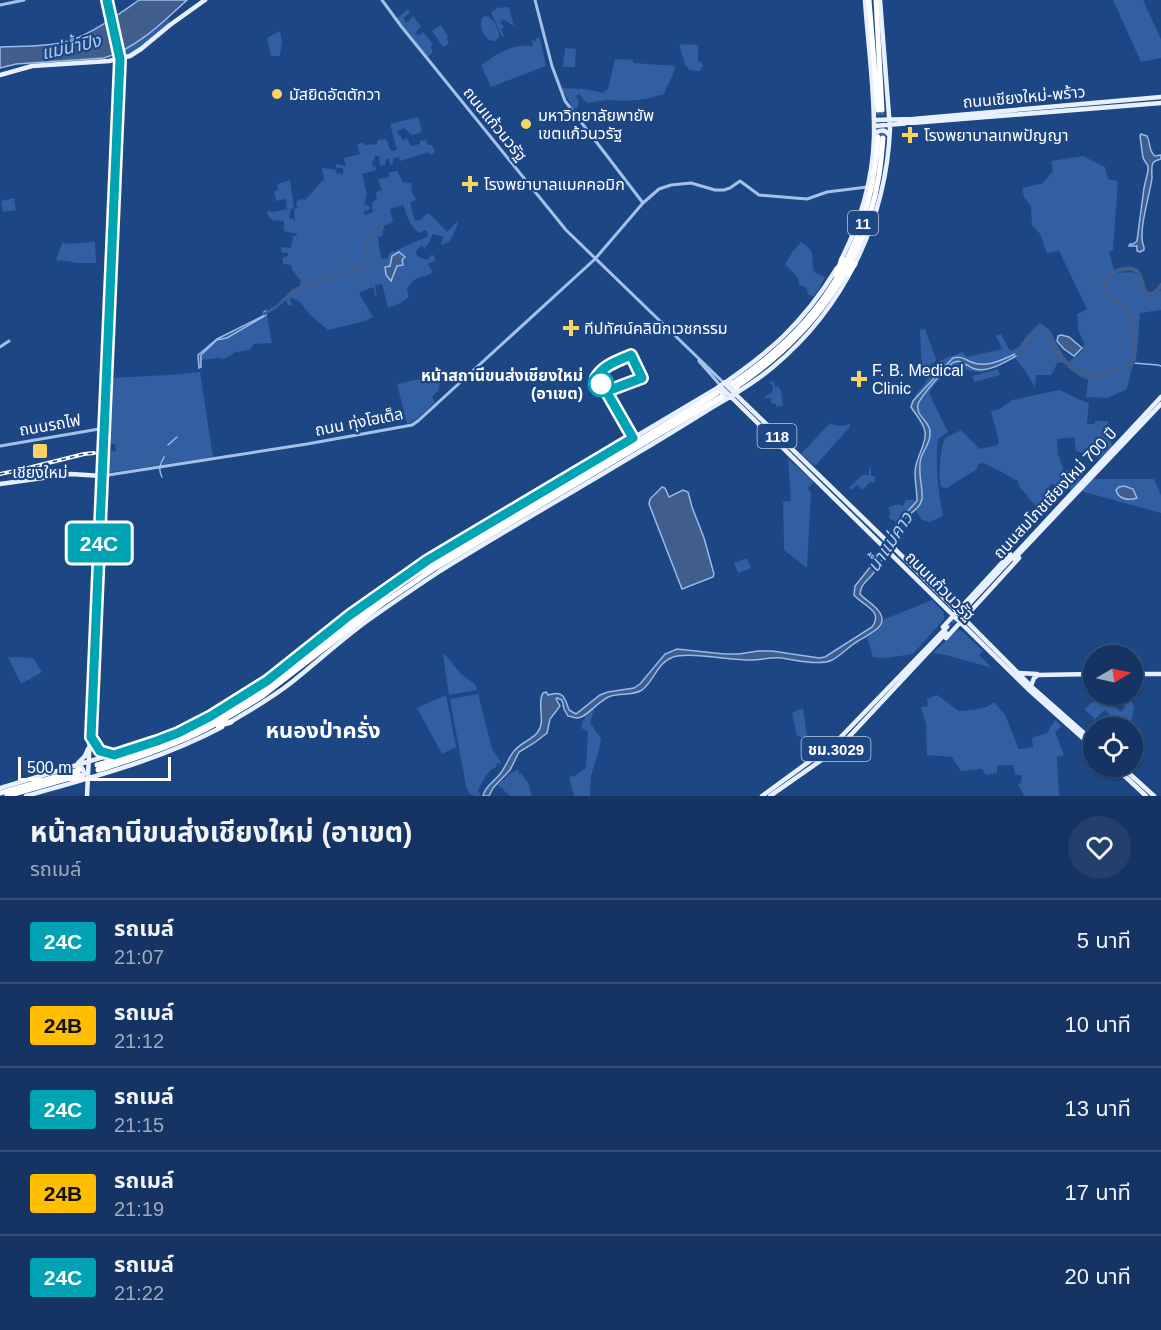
<!DOCTYPE html>
<html lang="th">
<head>
<meta charset="utf-8">
<style>
  body { margin:0; font-family:Arial,"Noto Sans Thai",sans-serif; background:#233f6c; color:#f1f3f6; height:100vh; display:flex; flex-direction:column; font-size:22px; white-space:nowrap }
  * { box-sizing:border-box; margin:0 }
  p { font-size:20px; color:#9eaabe }
  .icon { flex:none; width:33px; height:33px; fill:none; stroke:currentColor; stroke-width:2; stroke-linecap:round; stroke-linejoin:round }
  .map { position:relative; height:796px; overflow:hidden }
  .sheet { display:flex; flex-direction:column; background:#163463; flex:1 }
  .sheet>* { flex:none }
  .badge { padding:0 12px; border-radius:4px; font-size:21px; line-height:39px }
  .needle { width:39px; rotate:81deg }
  .tools { position:absolute; left:1083px; top:645px; display:grid; gap:12px }
  .tools a { display:grid; place-items:center; width:60px; height:60px; border-radius:50%; background:#163463; box-shadow:0 2px 4px #0004,0 0 0 2px #354f78; font-size:30px }
  .scale { position:absolute; left:18px; bottom:15px; width:153px; box-sizing:border-box; padding-left:6px; border:3px solid #fff; border-top:0; font-size:16px; line-height:21px; white-space:nowrap; color:#fff; -webkit-text-stroke:4px #1d4684; paint-order:stroke }
  .map>.badge { position:absolute; translate:-50% -50%; box-shadow:0 0 0 3px #fff }
  .round { display:grid; place-items:center; flex:none; width:63px; height:63px; border-radius:32px; background:#233f6c }
  .overview { display:flex; align-items:center; justify-content:space-between; height:102px; padding:0 30px }
  h1 { font-size:28px; font-weight:700; line-height:45px }
  ul { padding:0; list-style:none }
  li { display:flex; align-items:center; gap:18px; height:84px; padding:0 30px; border-top:2px solid #354f78 }
  li div { flex:1 }
  li b { display:block; font-size:22px }
  li em { font-style:normal }
  li .badge { min-width:66px; font-weight:700; text-align:center }
  .map>svg:first-child { display:block }
</style>
</head>
<body>
<div class="map">
<svg width="1161" height="796" viewBox="0 0 1161 796">
  <rect width="100%" height="100%" fill="#1d4684"/>
  <!-- green -->
  <path fill="#315fa1" fill-rule="evenodd" d="M 1113,0 L 1143,0 L 1161,39 L 1161,58 L 1141,62 Z
    M 509,7 L 514,26 L 503,19 L 500,23 L 504,26 L 501,30 L 504,36 L 502,37 L 491,12 L 497,9 L 496,8 Z
    M 408,9 L 410,13 L 404,17 L 404,19 L 405,22 L 408,22 L 413,16 L 421,27 L 415,33 L 419,36 L 423,32 L 432,43 L 431,48 L 433,52 L 428,57 L 397,18 Z
    M 485,16 C 494,17 499,29 499,37 L 495,41 C 485,42 478,27 482,18 Z
    M 167,18 L 170,22 C 156,34 141,51 124,56 L 121,51 L 144,37 Z
    M 441,25 L 448,37 L 447,39 L 449,44 L 443,47 L 432,31 Z
    M 280,31 L 282,41 L 280,56 L 271,56 L 267,38 Z
    M 536,38 L 540,38 L 546,66 L 491,87 L 481,65 C 487,62 489,59 494,56 C 505,50 522,42 533,47 L 532,40 L 536,41 Z
    M 679,44 L 698,45 L 698,61 L 702,63 L 703,66 L 700,71 L 689,70 L 685,64 Z
    M 565,48 L 576,49 L 575,67 L 563,67 Z
    M 615,59 L 628,60 L 632,59 L 634,63 L 675,66 C 674,77 667,84 664,94 L 646,99 L 627,101 L 607,100 L 587,103 L 579,94 L 576,96 L 579,102 L 577,108 L 573,108 L 561,88 C 574,89 590,88 602,93 L 608,89 Z
    M 418,117 L 422,130 L 420,133 L 412,135 L 404,128 L 397,131 L 398,135 L 400,135 L 403,140 L 407,138 L 411,146 L 420,144 L 420,141 L 426,140 L 428,145 L 432,145 L 435,152 L 430,155 L 428,152 L 400,161 L 399,157 L 394,158 L 392,165 L 390,165 L 389,159 L 386,159 L 385,165 L 380,166 L 379,156 L 375,156 L 374,160 L 372,162 L 372,166 L 376,167 L 376,170 L 362,174 L 367,195 L 364,204 L 369,206 L 370,209 L 363,212 L 365,215 L 373,212 L 372,203 L 377,199 L 376,192 L 382,190 L 378,179 L 389,177 L 389,172 L 397,171 L 403,182 L 411,183 L 412,192 L 416,200 L 410,202 L 415,221 L 421,220 L 425,215 L 429,213 L 447,232 L 457,222 L 458,224 L 450,241 L 442,245 L 441,244 L 443,237 L 433,234 L 427,246 L 424,248 L 422,245 L 416,251 L 417,256 L 427,260 L 432,254 L 436,260 L 428,264 L 433,272 L 425,277 L 423,276 L 413,281 L 407,289 L 409,297 L 401,303 L 388,308 L 382,284 L 375,285 L 377,295 L 375,296 L 374,289 L 372,287 L 359,293 L 373,317 L 365,321 L 328,330 L 310,315 L 300,302 L 292,298 L 290,299 L 292,305 L 289,306 L 285,300 L 290,291 L 300,286 L 301,281 L 293,271 L 291,265 L 283,264 L 283,258 L 288,256 L 288,253 L 282,253 L 281,247 L 291,248 L 293,236 L 297,236 L 297,234 L 284,231 L 284,221 L 272,220 L 267,214 L 267,211 L 274,212 L 287,209 L 286,199 L 276,201 L 274,191 L 278,190 L 277,184 L 290,180 L 294,208 L 291,209 L 289,218 L 295,220 L 294,209 L 297,208 L 296,202 L 301,199 L 305,200 L 324,179 L 322,168 L 336,170 L 336,173 L 343,174 L 343,168 L 336,168 L 336,164 L 346,166 L 344,158 L 360,154 L 357,145 L 363,142 L 365,145 L 377,144 L 378,140 L 386,139 L 391,151 L 397,150 L 390,124 ZM 403,205 C 407,216 410,227 420,233 L 425,230 L 427,231 L 428,236 L 397,250 L 396,252 L 393,251 L 390,253 L 387,259 L 381,258 L 378,238 L 383,235 L 382,227 L 393,222 L 390,209 ZM 399,252 L 401,253 L 405,259 L 402,260 L 402,266 L 397,266 L 391,281 L 386,275 L 385,269 L 386,267 L 391,266 L 393,255 Z
    M 1083,156 L 1105,167 L 1108,179 L 1118,181 L 1113,250 L 1109,252 L 1115,273 L 1133,272 L 1140,276 L 1144,291 L 1148,295 L 1155,295 L 1161,290 L 1161,310 L 1140,313 L 1138,341 L 1136,359 L 1132,368 L 1127,389 L 1108,398 L 1086,397 L 1088,380 L 1079,376 L 1067,364 L 1058,362 L 1051,375 L 1036,375 L 1035,387 L 1025,371 L 1015,358 C 1004,363 992,371 980,372 C 974,372 967,369 961,369 C 948,368 936,382 929,393 L 948,432 L 938,439 C 935,465 938,490 943,516 L 930,522 L 922,520 L 916,511 L 922,501 L 919,472 L 922,458 L 927,447 L 929,426 L 920,415 L 915,396 L 936,368 L 934,365 L 939,362 L 939,361 L 962,352 L 967,357 L 1002,349 L 996,336 L 1001,334 L 1010,351 L 1019,347 L 1027,335 L 1040,323 L 1050,330 L 1067,363 L 1082,351 L 1084,343 L 1078,330 L 1077,314 L 1087,309 L 1059,251 L 1047,253 L 1040,234 L 1032,225 L 1031,206 L 1024,197 L 1022,188 L 1043,183 L 1053,171 L 1051,161 Z
    M 14,198 L 16,210 L 3,212 L 1,201 Z
    M 95,242 L 96,263 L 74,263 L 73,262 L 56,260 L 62,243 C 72,245 84,242 95,242 Z
    M 801,242 L 810,249 L 812,253 L 813,270 L 816,273 L 825,277 L 819,289 L 813,297 L 808,294 L 806,287 L 799,285 L 798,278 L 785,264 L 793,251 Z
    M 267,315 L 272,343 L 254,344 L 250,350 L 236,352 L 224,359 L 218,358 L 201,360 C 203,348 216,340 227,339 Z
    M 925,329 L 936,359 L 935,362 L 922,370 L 920,330 Z
    M 998,369 L 1000,375 L 974,382 L 972,376 Z
    M 200,372 L 213,457 L 106,473 L 107,452 L 116,451 L 115,444 L 108,444 L 110,378 L 168,375 Z
    M 438,375 C 440,386 441,389 432,397 L 435,402 L 416,420 L 407,424 L 397,384 Z
    M 770,381 L 775,383 L 775,387 L 778,386 L 781,391 L 783,406 L 776,406 L 776,404 L 771,403 L 771,398 L 765,398 L 765,396 L 772,393 L 773,385 L 769,383 Z
    M 1059,390 C 1070,394 1078,400 1089,403 L 1087,424 L 1094,424 L 1095,421 L 1108,421 L 1112,447 L 1101,458 L 1076,451 L 1074,437 L 1057,439 L 1058,454 L 1064,471 L 1075,469 L 1081,479 L 1072,490 L 1051,484 L 1038,509 L 1019,486 L 1018,481 L 984,463 L 978,464 L 977,469 L 947,488 L 941,487 C 938,476 940,449 945,438 L 961,430 L 980,449 L 997,445 L 999,442 L 991,411 L 998,410 L 1012,400 Z
    M 830,423 C 837,427 842,426 850,424 L 850,427 L 815,466 L 801,454 Z
    M 788,459 L 814,482 L 808,488 L 811,493 L 807,568 L 784,550 L 783,502 L 791,501 Z
    M 871,466 L 871,476 L 875,476 L 875,482 L 870,482 L 862,490 L 857,485 L 851,490 L 849,488 L 862,475 L 869,475 L 869,468 Z
    M 1093,479 L 1154,479 L 1161,495 L 1161,513 L 1081,491 Z
    M 906,500 L 916,500 C 912,509 901,514 896,522 L 889,518 L 890,512 L 888,507 L 899,504 L 903,506 Z
    M 747,558 L 751,568 L 738,573 L 734,563 Z
    M 932,600 L 944,613 L 944,619 L 913,654 L 886,658 L 873,657 L 867,638 L 880,627 L 885,619 Z
    M 959,630 L 963,632 L 983,651 L 979,655 L 992,668 L 946,655 L 933,653 L 955,632 Z
    M 444,653 L 461,674 L 476,685 L 477,690 L 449,695 L 443,655 Z
    M 8,657 L 33,658 L 42,672 L 21,684 Z
    M 478,694 L 492,749 L 502,764 L 497,763 L 496,767 C 486,771 483,782 478,790 L 481,796 C 472,796 469,795 466,786 L 450,699 Z
    M 446,695 L 456,747 L 442,754 L 417,708 Z
    M 937,695 L 959,711 C 970,710 985,710 994,702 L 1005,715 L 1019,749 L 1033,747 L 1032,738 L 1047,733 L 1055,720 L 1062,726 L 1055,732 L 1064,755 L 1057,757 L 1059,796 L 1024,796 L 1018,784 L 1021,783 L 1022,775 L 1015,775 L 1013,765 L 997,766 L 997,773 L 986,775 L 982,769 L 961,771 L 952,757 L 927,755 L 926,724 L 921,707 L 928,706 L 927,699 Z
    M 1095,700 L 1111,700 L 1112,704 L 1121,712 L 1125,707 L 1121,701 L 1131,700 L 1134,707 L 1130,727 L 1123,727 L 1105,710 L 1095,719 L 1084,709 Z
    M 595,706 L 590,723 L 601,738 L 599,751 L 591,775 L 590,796 L 574,796 L 569,777 L 574,776 L 586,768 L 588,731 L 581,728 C 583,718 587,713 595,706 Z
    M 803,708 L 807,736 L 804,738 L 797,736 L 792,713 Z
    M 518,769 L 519,774 L 521,773 L 528,783 L 532,796 L 510,796 L 498,785 L 508,775 Z"/>
  <!-- water -->
  <path fill="#405d8b" stroke="#98bbec" stroke-width="1.5" d="M 139,0 L 187,0 C 163,22 136,49 104,58 L 16,64 L 0,68 L 0,47 C 22,46 44,47 65,42 C 89,36 119,14 139,0 Z
    M 1141,134 L 1147,136 C 1151,143 1148,151 1155,156 L 1161,155 L 1161,159 C 1157,160 1155,160 1153,163 C 1151,167 1152,173 1152,178 C 1150,194 1137,233 1144,247 L 1144,250 L 1140,252 L 1137,251 L 1137,246 L 1129,246 L 1130,244 L 1133,244 L 1137,241 L 1144,188 L 1148,171 L 1148,166 L 1143,158 L 1140,136 Z
    M 399,252 L 405,257 L 402,260 L 403,265 L 397,266 L 391,281 L 386,275 L 385,267 L 390,266 L 392,256 Z
    M 266,311 L 266,315 L 227,338 L 217,340 L 201,355 L 201,367 L 199,368 L 198,355 L 217,339 L 263,316 L 264,312 Z
    M 1061,335 L 1069,337 L 1082,348 L 1074,356 L 1064,349 L 1057,341 L 1058,336 Z
    M 1019,352 L 1018,355 C 1006,361 989,373 975,369 C 965,366 960,356 950,365 C 943,371 921,396 918,404 C 917,407 918,409 919,413 C 923,420 930,424 930,432 C 931,442 924,449 921,458 C 917,472 923,485 922,499 C 920,509 910,513 904,519 C 899,525 896,533 893,540 C 887,552 880,564 872,575 C 866,582 861,584 860,594 C 864,599 869,601 874,606 C 894,624 873,632 858,641 C 849,646 842,655 832,660 C 821,666 795,660 782,658 C 772,657 761,660 750,660 C 730,660 689,652 673,657 C 657,663 654,681 642,690 C 632,696 621,693 611,696 C 599,699 586,719 577,718 C 574,718 571,716 568,716 L 564,709 L 562,700 L 557,698 L 556,699 L 560,706 L 550,719 L 547,733 L 534,743 L 519,752 L 510,770 L 493,788 L 489,796 L 483,796 C 485,786 494,782 500,774 C 506,767 509,756 515,750 C 521,743 531,740 537,733 C 547,721 536,705 543,693 L 546,692 L 548,695 C 563,690 565,697 569,710 L 576,714 L 600,695 L 608,692 L 634,688 L 640,684 L 665,654 L 677,649 L 724,654 L 739,654 L 758,651 L 772,651 L 819,658 L 825,657 L 872,627 C 884,610 863,606 854,595 L 855,586 L 883,551 L 899,519 L 907,512 L 917,501 C 917,491 915,482 915,473 C 915,458 927,444 925,432 C 924,423 916,415 911,407 L 913,401 L 953,358 C 962,356 964,359 971,362 C 987,369 1006,358 1019,352 Z
    M 1124,486 L 1133,489 L 1137,498 C 1129,501 1118,499 1116,490 L 1119,487 Z
    M 662,487 L 665,488 L 669,497 L 683,490 L 688,492 L 692,507 L 704,538 L 714,574 L 713,577 L 682,589 L 649,504 L 650,499 Z"/>
  <g fill="none" stroke-linecap="round" stroke-linejoin="round">
    <!-- stream -->
    <path stroke="#98bbec" stroke-width="1.5" d="M 1133,363 L 1158,365 L 1161,366
      M 168,445 L 177,437
      M 162,477 C 158,470 160,464 164,457"/>
    <!-- canal -->
    <path stroke="#405d8b" stroke-width="3" d="M 264,314 L 276,307 L 292,292 L 306,284 L 367,265 L 368,263 C 367,244 360,235 383,228"/>
    <!-- river -->
    <path stroke="#405d8b" stroke-width="4" d="M 1017,354 C 1026,348 1028,334 1039,329 C 1048,333 1052,343 1057,351 C 1062,357 1067,365 1073,369 C 1089,382 1117,371 1133,363 C 1136,350 1134,320 1125,308 C 1118,298 1098,301 1106,282 C 1109,273 1116,270 1124,269 C 1141,266 1140,277 1144,289 C 1148,300 1158,291 1161,285"/>
    <!-- major-tunnel -->
    <path stroke="#3f6296" stroke-width="4.5" stroke-dasharray="4.5 2" stroke-linecap="butt" d="M 947,627 L 968,605"/>
    <!-- highway-tunnel -->
    <path stroke="#3f6296" stroke-width="5" stroke-dasharray="5 2.5" stroke-linecap="butt" d="M 878,110 L 878,137
      M 882,110 L 883,138"/>
    <!-- minor -->
    <path stroke="#a4c1ea" stroke-width="3" d="M 382,0 L 401,26 L 566,230 L 724,383
      M 535,0 L 552,66 L 565,101 L 643,203
      M 0,5 L 24,0
      M 0,347 L 9,341
      M 699,361 L 720,385
      M 0,446 L 105,428
      M 102,476 L 307,444 L 412,425 L 418,421 L 595,259 L 643,203 L 659,189 L 671,185 L 691,183 L 715,190 L 724,190 L 730,188 L 740,181 L 759,195 L 807,199 L 827,192 L 867,187"/>
    <!-- major -->
    <path stroke="#e8f0fe" stroke-width="4.5" d="M 0,75 L 32,66 L 109,61 L 130,56 L 141,49 L 170,25 L 205,0
      M 874,120 L 913,119 L 1161,97
      M 874,126 L 1161,103
      M 874,136 C 878,129 885,129 889,135
      M 841,260 C 860,223 873,179 874,137 C 875,92 868,45 865,0
      M 730,379 L 730,384 L 734,389 L 740,390
      M 724,383 L 893,547 L 1034,689 L 1094,742
      M 720,386 L 1028,689 L 1094,748
      M 714,390 L 720,391 L 724,396 L 723,401
      M 0,484 L 71,474 L 102,476
      M 1014,559 L 1161,404
      M 968,605 L 1161,397
      M 943,627 L 1010,554
      M 946,638 L 1019,558
      M 1019,673 L 1037,674
      M 1132,674 L 1161,674
      M 1031,686 L 1034,678 L 1038,675 L 1094,674
      M 229,723 C 250,710 272,698 292,682 C 317,662 341,640 367,621 C 391,604 416,587 440,571 C 506,530 573,492 639,452 C 663,438 687,423 711,408 C 732,396 754,383 773,367 C 844,308 886,221 890,129 L 880,0
      M 91,737 L 100,751 L 110,754
      M 78,763 L 85,756 L 88,749
      M 78,766 C 85,768 85,775 81,780
      M 1114,766 L 1146,796
      M 1121,766 L 1154,796
      M 0,788 L 157,741 L 183,730 L 223,710 L 267,681 L 350,615 L 428,560 L 714,390 C 768,354 803,324 837,268
      M 26,796 C 93,777 160,760 222,727
      M 87,796 L 103,471 L 120,59 L 107,0
      M 762,796 L 836,742 L 947,627
      M 770,796 L 823,759 L 847,739 L 946,633"/>
    <!-- highway -->
    <path stroke="#fff" stroke-width="5" d="M 869,0 L 878,110
      M 876,0 L 882,110
      M 848,274 L 855,264
      M 836,275 L 842,259
      M 733,383 C 823,323 871,246 878,137
      M 736,387 C 811,337 865,266 879,175 C 881,163 882,151 883,138
      M 350,615 L 361,609
      M 214,717 L 223,710
      M 218,726 L 231,722
      M 97,765 C 155,750 212,726 262,692 C 311,657 355,615 406,581 C 438,560 471,541 503,522 C 574,479 646,437 717,393
      M 98,770 C 134,759 170,747 204,730 C 224,720 242,709 261,697 L 382,604 L 435,568 L 721,397
      M 0,793 L 79,770
      M 7,796 L 80,775"/>
    <!-- rail casing -->
    <g stroke="#fff" stroke-width="4">
      <path id="rail" d="M 0,474 L 24,469 L 84,454 L 94,453"/>
    </g>
    <!-- rail -->
    <use href="#rail" stroke="#1d4684" stroke-width="1.5" stroke-dasharray="4.5" stroke-linecap="butt"/>
  </g>
  <g fill="none" stroke-linecap="round" stroke-linejoin="round">
    <!-- line casing -->
    <g stroke="#fff" stroke-width="14">
      <path id="line" d="M 107,0 L 120,59 L 91,737 L 100,751 L 114,755 L 157,741 L 178,733 L 211,716 L 267,681 L 350,615 L 428,560 L 633,438 L 606,391 L 607,391 L 596,378 C 603,365 618,361 631,355 L 642,378 L 610,390"/>
    </g>
    <!-- line -->
    <use href="#line" stroke="#00a3b4" stroke-width="9"/>
  </g>
  <!-- markers -->
  <g fill="#f9d463" stroke="#1d4684" stroke-width="2">
    <circle cx="277" cy="94" r="6"/>
    <circle cx="526" cy="124" r="6"/>
    <path d="M907 126h6v6h6v6h-6v6h-6v-6h-6v-6h6z"/>
    <path d="M467 175h6v6h6v6h-6v6h-6v-6h-6v-6h6z"/>
    <path d="M568 319h6v6h6v6h-6v6h-6v-6h-6v-6h6z"/>
    <path d="M856 370h6v6h6v6h-6v6h-6v-6h-6v-6h6z"/>
    <rect x="32" y="443" width="16" height="16" rx="3"/>
  </g>
  <circle fill="#fff" stroke="#00a3b4" stroke-width="3" cx="601" cy="384" r="12"/>
  <g text-anchor="middle" dominant-baseline="central" stroke-width="4.5" stroke-linejoin="round" paint-order="stroke">
    <!-- shield labels -->
    <g fill="#1d4684" stroke="#bbc8da" stroke-width="1.5">
      <rect x="848" y="211" width="30" height="24" rx="4.5"/>
      <rect x="757.5" y="424" width="39" height="24" rx="4.5"/>
      <rect x="801.5" y="737" width="69" height="24" rx="4.5"/>
    </g>
    <g font-size="15" font-weight="bold" fill="#fff">
      <text x="863" y="223">11</text>
      <text x="777" y="436">118</text>
      <text x="836" y="749">ชม.3029</text>
    </g>
    <!-- poi labels -->
    <g font-size="16" fill="#fff" stroke="#1d4684" text-anchor="start">
      <text x="289" y="94">มัสยิดอัตตักวา</text>
      <text x="538" y="115">มหาวิทยาลัยพายัพ<tspan x="538" dy="18">เขตแก้วนวรัฐ</tspan></text>
      <text x="924" y="135">โรงพยาบาลเทพปัญญา</text>
      <text x="484" y="184">โรงพยาบาลแมคคอมิก</text>
      <text x="584" y="328">ทีปทัศน์คลินิกเวชกรรม</text>
      <text x="872" y="370">F. B. Medical<tspan x="872" dy="18">Clinic</tspan></text>
      <text x="40" y="472" text-anchor="middle">เชียงใหม่</text>
    </g>
    <!-- street labels -->
    <g font-size="16" fill="#fff" stroke="#1d4684">
      <text transform="translate(1024 97) rotate(-5)">ถนนเชียงใหม่-พร้าว</text>
      <text transform="translate(495 124) rotate(51)">ถนนแก้วนวรัฐ</text>
      <text transform="translate(359 422) rotate(-11)">ถนน ทุ่งโฮเต็ล</text>
      <text transform="translate(50 425) rotate(-10)">ถนนรถไฟ</text>
      <text transform="translate(1055 493) rotate(-47)">ถนนสมโภชเชียงใหม่ 700 ปี</text>
      <text transform="translate(940 586) rotate(45)">ถนนแก้วนวรัฐ</text>
    </g>
    <!-- stop labels -->
    <g font-size="16" font-weight="bold" fill="#fff" stroke="#1d4684" text-anchor="end">
      <text x="583" y="375">หน้าสถานีขนส่งเชียงใหม่<tspan x="583" dy="18">(อาเขต)</tspan></text>
    </g>
    <!-- water labels -->
    <g font-size="18" font-style="italic" fill="#b0cbf1" stroke="#1d4684">
      <text transform="translate(71 47) rotate(-13)">แม่น้ำปิง</text>
      <text transform="translate(890 542) rotate(-57)">น้ำแม่คาว</text>
    </g>
    <!-- district labels -->
    <g font-size="22" font-weight="bold" fill="#fff" stroke="#1d4684">
      <text x="323" y="730">หนองป่าครั่ง</text>
    </g>
  </g>
</svg>
<div class="tools">
<a><svg class="needle" viewBox="-14 -14 28 28"><path d="M0-13l5 13h-10z" fill="#e53935"/><path d="M0 13l5-13h-10z" fill="#9eaabe"/></svg></a>
<a><svg class="icon" aria-label="locate" viewBox="0 0 24 24"><circle cx="12" cy="12" r="6"/><path d="M12 2v4M12 18v4M2 12h4M18 12h4"/></svg></a>
</div>
<div class="scale">500 m</div>
<b class="badge" style="left:99px;top:543px;background:#00a3b4;color:#fff">24C</b>
</div>
<section class="sheet">
<div class="overview"><div><h1>หน้าสถานีขนส่งเชียงใหม่ (อาเขต)</h1><p>รถเมล์</p></div><a class="round"><svg class="icon" aria-label="heart" viewBox="0 0 24 24"><path d="M12 20l-8-8c-3-5 5-10 8-4 3-6 11-1 8 4z"/></svg></a></div>
<ul>
<li><span class="badge" style="background:#00a3b4;color:#fff">24C</span><div><b>รถเมล์</b><p>21:07</p></div><em>5 นาที</em></li>
<li><span class="badge" style="background:#ffbf00;color:#111">24B</span><div><b>รถเมล์</b><p>21:12</p></div><em>10 นาที</em></li>
<li><span class="badge" style="background:#00a3b4;color:#fff">24C</span><div><b>รถเมล์</b><p>21:15</p></div><em>13 นาที</em></li>
<li><span class="badge" style="background:#ffbf00;color:#111">24B</span><div><b>รถเมล์</b><p>21:19</p></div><em>17 นาที</em></li>
<li><span class="badge" style="background:#00a3b4;color:#fff">24C</span><div><b>รถเมล์</b><p>21:22</p></div><em>20 นาที</em></li>
</ul>
</section>
</body>
</html>
